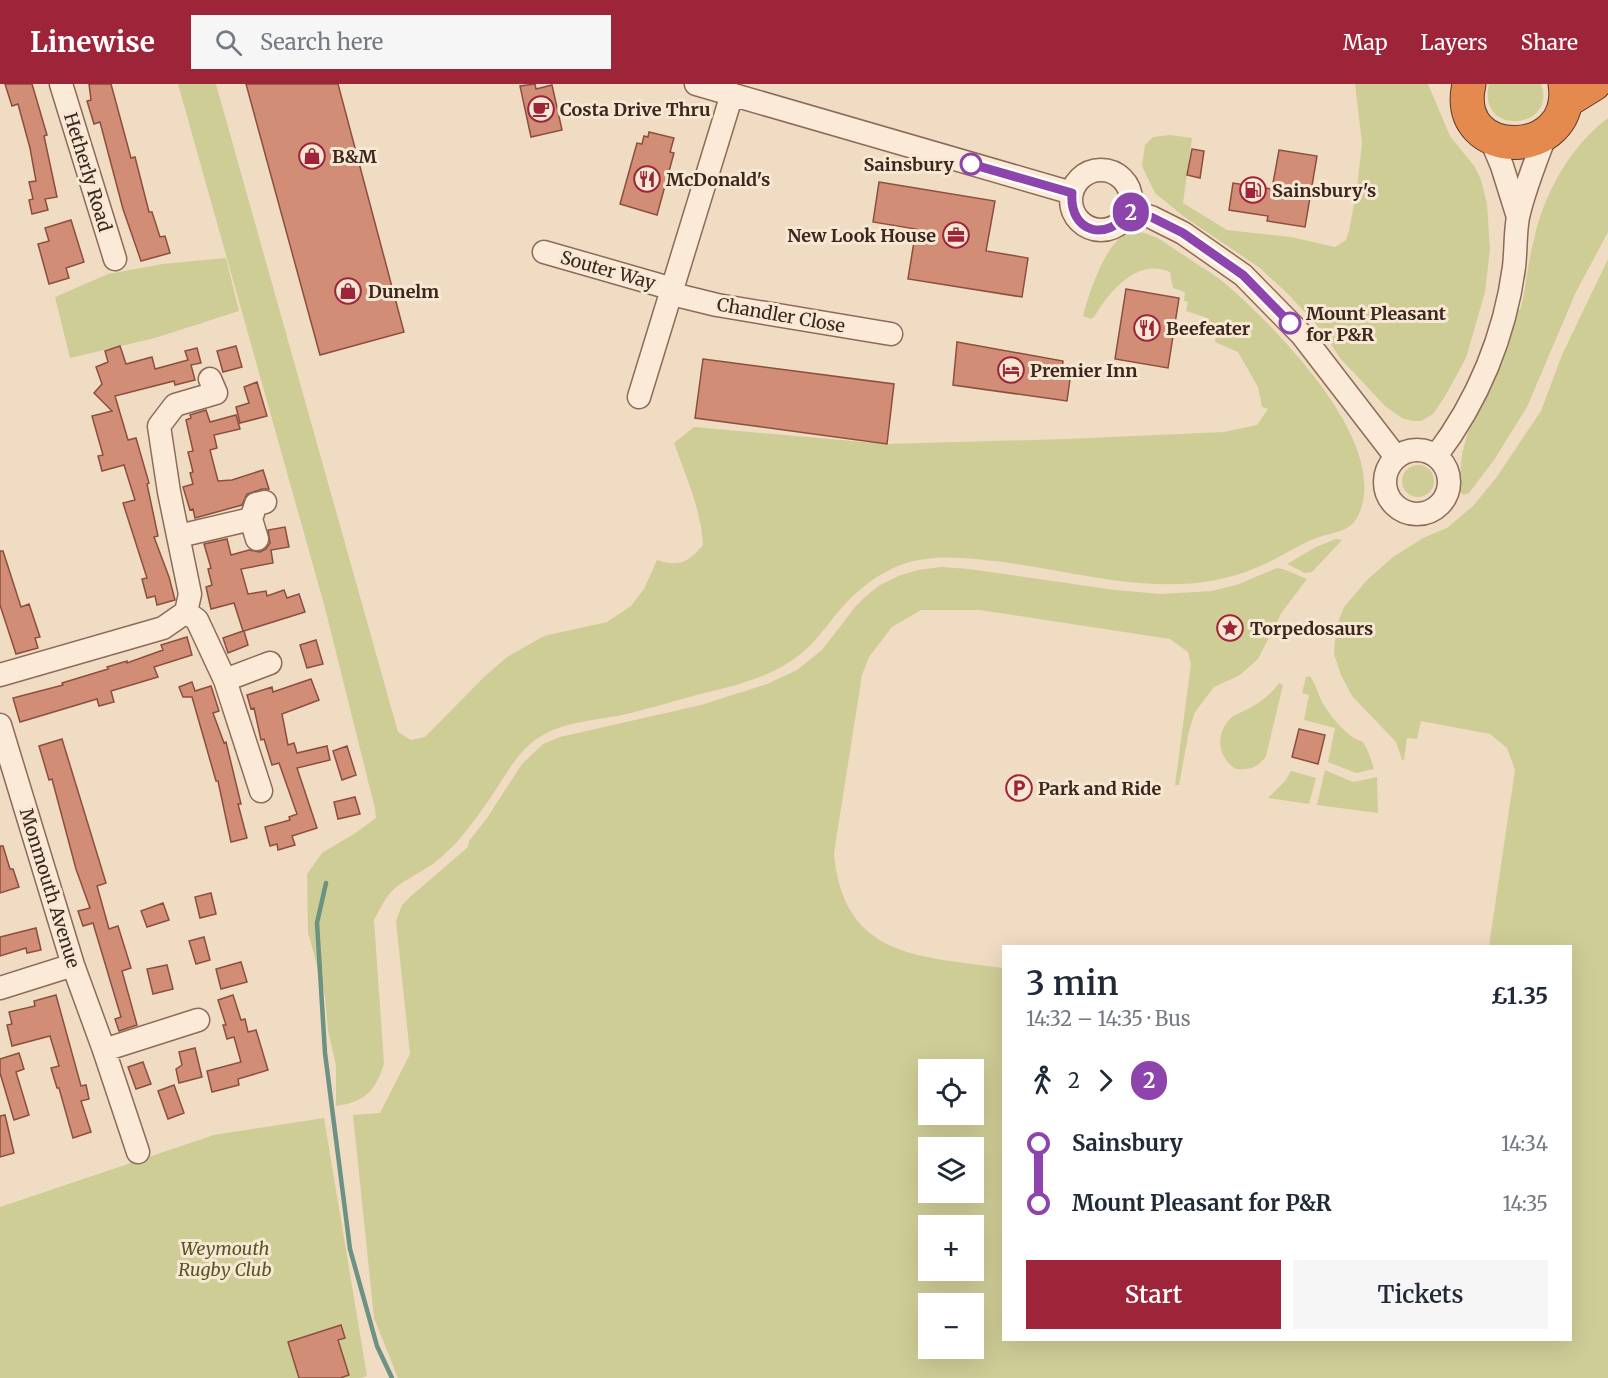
<!DOCTYPE html>
<html lang="en">
<head>
<meta charset="utf-8">
<style>
  body { margin:0; font-family:Merriweather,serif; background:#f6f6f7; color:#1f2937; height:100vh; display:flex; flex-direction:column; font-size:22px; white-space:nowrap }
  * { box-sizing:border-box; margin:0 }
  p { font-size:20px; color:#747a83 }
  .icon { flex:none; width:33px; height:33px; fill:none; stroke:currentColor; stroke-width:2; stroke-linecap:round; stroke-linejoin:round }
  .map { position:relative; flex:1; overflow:hidden }
  .side { position:absolute; left:1002px; top:861px; width:570px; height:396px; display:flex; flex-direction:column; background:#fff; border-radius:0px; box-shadow:0 6px 24px #0002 }
  .side>* { flex:none }
  .badge { padding:0 12px; border-radius:20px; font-size:21px; line-height:39px }
  .buttons { position:absolute; left:918px; top:975px; display:grid; gap:12px }
  .buttons a { display:grid; place-items:center; width:66px; height:66px; border-radius:0px; background:#fff; box-shadow:0 6px 24px #0002; font-size:30px }
  .map>.badge { position:absolute; translate:-50% -50%; box-shadow:0 0 0 3px #fff }
  .legs { display:flex; align-items:center; gap:9px; height:66px; padding:0 24px; font-size:20px }
  .legs p { margin-inline-start:auto }
  .headline { display:flex; align-items:center; justify-content:space-between; height:102px; padding:0 24px }
  h1 { font-size:33px; font-weight:600; line-height:45px }
  .cta { display:flex; gap:12px; margin-top:auto; padding:12px 24px }
  .cta a { flex:1; height:69px; border-radius:0px; background:#9e2539; color:#fff; font-size:24px; font-weight:600; line-height:69px; text-align:center }
  .cta a+a { background:#f6f6f7; color:#1f2937 }
  ul { padding:0 24px; list-style:none }
  li { display:flex; align-items:center; gap:21px; height:60px; font-size:22px }
  li i { display:grid; place-items:center; width:9px; height:100%; margin:0 8px; background:currentColor }
  li i::after { content:''; width:15px; height:15px; margin:-8px; border:4px solid; border-radius:50%; background:#fff }
  li p { margin-inline-start:auto }
  li:first-child i { background:linear-gradient(#0000 50%,currentColor 0) }
  li:last-child i { background:linear-gradient(currentColor 50%,#0000 0) }
  header { display:flex; align-items:center; gap:36px; box-sizing:border-box; height:84px; padding:0 30px; background:#9e2539; color:#fff }
  header strong { font-size:28px }
  nav { display:flex; gap:33px; margin-inline-start:auto; font-size:21px }
  .search { width:420px; height:54px; background:#f6f6f7; display:flex; align-items:center; gap:15px; box-sizing:border-box; padding:0 21px; border-radius:0px; color:#747a83; font-size:22px }
  .map>svg:first-child { display:block }
</style>
</head>
<body>
<header>
<strong>Linewise</strong>
<div class="search"><svg class="icon" aria-label="search" viewBox="0 0 24 24"><circle cx="10" cy="10" r="6"/><path d="M15 15l6 6"/></svg>Search here</div>
<nav><a>Map</a><a>Layers</a><a>Share</a></nav>
</header>
<div class="map">
<svg width="1608" height="1294" viewBox="0 0 1608 1294">
  <rect width="100%" height="100%" fill="#f0dbc3"/>
  <!-- green -->
  <path fill="#cfcd96" fill-rule="evenodd" d="M 178,0 L 216,0 L 398,648 L 411,656 L 425,653 L 484,593 L 507,573 L 544,552 L 607,538 L 631,522 L 644,505 L 657,476 C 679,483 688,479 703,461 C 701,425 686,393 674,359 L 694,343 L 887,360 L 1067,355 L 1224,348 L 1257,341 L 1268,325 L 1262,323 L 1258,303 L 1238,268 L 1215,258 L 1217,245 L 1205,243 L 1205,233 L 1186,227 L 1188,218 L 1184,217 L 1185,208 L 1173,204 L 1170,188 C 1137,173 1109,208 1094,233 L 1091,235 L 1083,232 C 1089,210 1105,157 1129,149 C 1149,143 1172,164 1188,174 C 1201,183 1216,191 1228,202 C 1277,245 1393,361 1358,432 C 1356,436 1352,441 1347,444 C 1336,450 1321,451 1309,457 C 1291,465 1276,476 1258,483 C 1169,522 1074,484 984,476 C 965,474 946,472 926,475 C 896,478 870,495 849,516 C 826,539 816,563 786,580 C 759,597 724,604 693,612 C 670,618 646,626 622,631 C 596,636 566,638 543,651 C 519,664 506,691 491,713 C 480,729 469,744 456,759 C 446,769 437,778 425,785 C 414,792 400,798 391,808 C 384,816 379,827 374,836 L 384,980 C 375,1007 365,1018 336,1022 L 336,981 L 328,947 L 325,912 L 308,848 L 307,790 L 322,769 L 354,750 L 376,734 L 375,725 L 325,524 Z
    M 1355,0 L 1428,0 L 1450,52 L 1475,83 L 1481,96 L 1487,120 L 1490,165 L 1485,208 L 1466,274 L 1444,314 L 1433,330 L 1421,337 L 1413,337 L 1402,334 L 1385,322 L 1340,274 L 1323,248 L 1288,210 L 1260,184 L 1183,132 L 1155,109 L 1142,82 L 1145,61 L 1153,53 L 1170,51 L 1192,54 L 1183,119 L 1227,146 L 1291,153 L 1335,163 L 1346,156 L 1349,147 L 1357,104 L 1362,59 Z
    M 1489,0 L 1541,0 C 1558,46 1476,53 1489,0 Z
    M 1608,34 L 1608,148 L 1576,208 L 1527,323 L 1494,376 L 1469,409 L 1464,411 L 1460,408 L 1459,403 L 1462,370 L 1468,348 L 1486,312 L 1516,229 L 1521,224 C 1526,202 1528,178 1534,155 C 1544,110 1570,62 1608,34 Z
    M 226,174 L 239,227 L 155,254 L 70,274 L 55,213 L 108,190 L 163,180 Z
    M 1608,175 L 1608,1294 L 398,1294 L 374,1234 L 353,1031 L 380,1029 L 410,970 L 396,837 L 402,821 L 410,813 L 468,763 L 469,757 L 487,734 L 522,680 L 543,660 L 560,653 L 701,621 L 767,600 L 797,586 L 822,566 L 856,522 L 866,512 L 880,501 L 901,491 L 918,486 L 941,483 L 969,485 L 1115,506 L 1161,510 L 1212,507 L 1239,500 L 1277,484 L 1283,485 L 1307,495 L 1282,528 L 1258,575 L 1240,591 L 1214,603 L 1195,628 L 1189,647 L 1179,701 L 1175,701 L 1191,580 L 1188,568 L 1170,555 L 980,526 L 921,526 L 892,543 L 869,573 L 862,591 L 834,769 C 843,875 920,872 1003,884 L 1004,1256 L 1570,1256 L 1570,862 L 1489,862 L 1515,686 L 1507,664 L 1490,650 L 1421,637 L 1417,655 L 1407,654 L 1404,676 L 1402,676 L 1396,658 L 1352,612 L 1341,591 L 1334,570 L 1336,544 L 1344,523 L 1367,496 L 1393,473 L 1423,454 L 1447,444 L 1473,422 L 1496,394 L 1541,327 L 1562,271 ZM 928,986 L 974,986 L 974,1030 L 928,1030 ZM 928,1064 L 974,1064 L 974,1108 L 928,1108 ZM 928,1142 L 974,1142 L 974,1186 L 928,1186 ZM 928,1220 L 974,1220 L 974,1264 L 928,1264 Z
    M1402 397a16 16 0 1 1 32 0a16 16 0 1 1-32 0Z
    M 1336,455 L 1342,456 L 1312,488 L 1305,489 L 1287,480 L 1316,463 Z
    M 1310,592 C 1315,599 1318,609 1322,618 C 1328,629 1349,656 1362,657 C 1368,665 1371,675 1374,685 L 1356,689 L 1328,678 L 1335,644 L 1304,636 L 1309,611 L 1302,609 L 1306,593 Z
    M 1279,599 L 1283,601 L 1266,672 C 1258,684 1249,686 1236,685 C 1218,674 1215,652 1229,636 C 1233,631 1240,629 1246,626 C 1258,620 1271,611 1279,599 Z
    M 1325,686 L 1353,698 L 1377,693 L 1378,729 L 1317,721 Z
    M 1291,687 L 1316,694 L 1309,720 L 1268,714 L 1285,697 Z
    M 324,1034 L 367,1292 L 361,1294 L 0,1294 L 0,1123 L 214,1051 Z"/>
  <g fill="none" stroke-linecap="round" stroke-linejoin="round">
    <!-- stream -->
    <path stroke="#6b9282" stroke-width="4.5" d="M 326,799 L 317,839 L 325,969 L 350,1165 L 377,1262 L 392,1294"/>
  </g>
  <!-- building -->
  <path fill="#d18d76" stroke="#8c4f3d" stroke-width="1.5" d="M 5,0 L 32,0 L 47,51 L 44,52 L 57,113 L 45,115 L 48,126 L 32,130 L 29,116 L 33,115 L 29,98 L 36,97 L 30,64 L 18,20 L 12,22 Z
    M 89,0 L 111,0 L 131,74 L 135,73 L 149,128 L 152,128 L 160,153 L 165,152 L 170,169 L 141,177 L 123,125 L 100,38 L 94,40 L 87,17 L 91,16 Z
    M 246,0 L 338,0 L 404,248 L 320,271 Z
    M 535,0 L 536,5 L 552,1 L 562,46 L 531,53 L 520,2 Z
    M 649,48 L 674,54 L 670,68 L 674,69 L 657,131 L 620,120 L 637,59 L 642,60 L 644,52 L 648,53 Z
    M 1192,65 L 1204,67 L 1200,94 L 1187,91 Z
    M 1279,66 L 1317,72 L 1305,143 L 1267,137 L 1268,132 L 1229,126 L 1233,99 L 1272,105 Z
    M 879,98 L 995,117 L 986,167 L 1028,174 L 1022,213 L 908,195 L 916,145 L 873,138 Z
    M 71,136 L 84,178 L 66,184 L 69,194 L 49,200 L 38,160 L 49,157 L 45,144 Z
    M 1126,205 L 1179,214 L 1168,284 L 1115,275 Z
    M 957,258 L 1063,277 L 1062,285 L 1071,288 L 1067,317 L 953,301 Z
    M 120,262 L 126,280 L 152,273 L 155,285 L 188,276 L 185,267 L 197,264 L 201,279 L 191,281 L 195,296 L 175,301 L 174,297 L 115,312 L 128,356 L 136,354 L 149,399 L 147,400 L 158,452 L 154,453 L 169,493 L 175,516 L 157,521 L 155,512 L 147,514 L 142,495 L 147,494 L 123,419 L 135,416 L 124,381 L 102,387 L 98,372 L 103,371 L 92,332 L 112,327 L 94,309 L 102,300 L 96,283 L 108,278 L 105,267 Z
    M 236,262 L 242,283 L 223,288 L 217,267 Z
    M 703,275 L 894,300 L 887,360 L 695,334 Z
    M 257,298 L 267,332 L 240,339 L 236,323 L 249,319 L 244,303 Z
    M 206,326 L 210,338 L 236,331 L 240,345 L 214,351 L 217,364 L 210,366 L 218,397 L 232,396 L 263,386 L 269,405 L 262,405 L 247,410 L 242,421 L 195,434 L 193,425 L 190,426 L 183,403 L 193,400 L 190,389 L 193,388 L 188,368 L 193,367 L 186,336 L 191,334 L 190,331 Z
    M 285,443 L 289,463 L 271,466 L 273,479 L 241,485 L 248,510 L 266,507 L 267,512 L 284,506 L 287,514 L 299,510 L 305,528 L 244,547 L 248,561 L 228,569 L 223,554 L 243,547 L 234,519 L 211,525 L 206,503 L 212,501 L 208,485 L 211,484 L 204,460 L 227,455 L 231,471 L 249,466 L 260,468 L 266,465 L 270,459 L 268,446 Z
    M 0,467 L 3,467 L 21,523 L 29,520 L 40,553 L 35,554 L 38,564 L 16,570 L 0,521 Z
    M 187,553 L 192,571 L 154,583 L 158,593 L 111,607 L 114,618 L 99,622 L 97,615 L 20,638 L 13,614 L 63,601 L 62,599 L 108,585 L 107,583 L 127,577 L 127,579 L 163,566 L 161,561 Z
    M 316,556 L 323,580 L 307,584 L 300,561 Z
    M 311,595 L 319,616 L 282,630 L 288,661 L 294,659 L 297,669 L 327,662 L 330,676 L 297,684 L 317,744 L 292,752 L 295,761 L 278,766 L 277,760 L 270,762 L 265,743 L 290,736 L 289,733 L 297,730 L 279,679 L 272,681 L 264,655 L 261,656 L 254,624 L 251,625 L 247,611 L 272,603 L 273,608 Z
    M 192,598 L 195,607 L 211,602 L 219,627 L 213,629 L 224,659 L 226,658 L 241,720 L 238,720 L 247,754 L 231,758 L 218,697 L 216,697 L 192,613 L 183,613 L 179,603 Z
    M 1299,645 L 1325,651 L 1318,680 L 1292,673 Z
    M 62,655 L 106,799 L 97,802 L 109,845 L 118,842 L 131,884 L 122,887 L 137,941 L 119,947 L 115,935 L 121,933 L 93,839 L 83,842 L 78,827 L 90,824 L 76,785 L 52,695 L 49,696 L 39,662 Z
    M 347,662 L 356,691 L 342,696 L 333,667 Z
    M 355,713 L 360,730 L 338,735 L 334,718 Z
    M 0,762 L 3,762 L 10,785 L 13,785 L 19,803 L 0,809 Z
    M 211,809 L 216,830 L 200,834 L 195,813 Z
    M 163,819 L 169,836 L 147,843 L 141,827 Z
    M 36,844 L 41,866 L 27,869 L 26,864 L 0,872 L 0,853 Z
    M 204,853 L 210,876 L 196,880 L 189,857 Z
    M 241,878 L 247,898 L 221,905 L 216,885 Z
    M 167,881 L 173,905 L 153,910 L 147,885 Z
    M 56,911 L 81,1002 L 86,1001 L 89,1015 L 81,1017 L 91,1048 L 73,1054 L 59,1004 L 57,1004 L 51,984 L 59,982 L 50,952 L 12,962 L 7,941 L 12,940 L 9,928 L 35,922 L 34,917 Z
    M 233,911 L 241,936 L 245,935 L 248,948 L 256,946 L 268,986 L 238,995 L 239,1001 L 212,1008 L 207,987 L 241,978 L 234,953 L 227,955 L 223,941 L 226,941 L 218,916 Z
    M 195,964 L 202,993 L 179,999 L 176,985 L 182,981 L 179,968 Z
    M 19,969 L 24,985 L 16,988 L 29,1031 L 14,1036 L 0,989 L 0,975 Z
    M 143,978 L 151,1000 L 136,1005 L 128,983 Z
    M 174,1001 L 184,1029 L 168,1035 L 158,1007 Z
    M 5,1031 L 14,1069 L 0,1073 L 0,1032 Z
    M 341,1241 L 345,1254 L 338,1256 L 349,1291 L 340,1294 L 299,1294 L 288,1258 Z"/>
  <g fill="none" stroke-linecap="round" stroke-linejoin="round">
    <!-- minor casing -->
    <g stroke="#8c6b58" stroke-width="25">
      <path id="minor" d="M 61,0 L 115,175
        M 696,0 L 1072,109
        M 1490,53 L 1502,82 L 1518,133
        M1071 116a30 30 0 1 1 60 0a30 30 0 1 1-60 0Z
        M 1129,127 L 1151,133 L 1183,149 L 1243,191 L 1302,251 L 1396,373
        M 544,168 L 673,205
        M 672,210 L 717,221 L 891,250
        M 639,313 L 732,10
        M1385 398a32 32 0 1 1 64 0a32 32 0 1 1-64 0Z
        M 1436,372 C 1478,317 1505,251 1514,183 C 1516,166 1515,149 1518,133 C 1524,106 1536,76 1546,50
        M 251,435 L 257,455
        M 179,452 L 251,435 L 256,420 L 265,418
        M 186,528 L 197,536 L 225,596 L 261,707
        M 0,591 L 163,544 L 186,528 L 190,510 L 169,408 L 159,342 L 175,321 L 216,309 L 210,295
        M 225,596 L 270,579
        M 0,641 L 73,881 L 104,966 L 138,1068
        M 0,904 L 73,881
        M 104,966 L 198,936"/>
    </g>
    <!-- highway casing -->
    <g stroke="#593a2d" stroke-width="35">
      <path id="highway" d="M 1469,0 C 1451,79 1577,77 1565,0
        M 1565,18 L 1594,0"/>
    </g>
    <!-- minor -->
    <use href="#minor" stroke="#fbead7" stroke-width="22"/>
    <!-- highway -->
    <use href="#highway" stroke="#e48a4f" stroke-width="33"/>
  </g>
  <g fill="none" stroke-linecap="round" stroke-linejoin="round">
    <!-- line-1 casing -->
    <g stroke="#fff" stroke-width="14">
      <path id="line-1" d="M 971,80 L 1072,109 C 1069,149 1108,159 1129,127 L 1151,133 L 1183,149 L 1243,191 L 1290,239"/>
    </g>
    <!-- line-1 -->
    <use href="#line-1" stroke="#8e44ad" stroke-width="9"/>
  </g>
  <!-- icons -->
  <defs>
    <g id="cafe-ring" transform="scale(1.35)"><circle r="9.5" fill="#f7e7d3" stroke="#9e2539" stroke-width="1.5"/><path d="M-5.5-4.5H6V0H3Q3 3.5 0 3.5H-2.5Q-5.5 3.5-5.5 0ZM3-3.2v2h1.7v-2ZM-6 4.5H4V6H-6Z" fill="#9e2539"/></g>
    <g id="shop-ring" transform="scale(1.35)"><circle r="9.5" fill="#f7e7d3" stroke="#9e2539" stroke-width="1.5"/><path d="M-5-2.5h2.3a2.7 3.5 0 0 1 5.4 0H5L5.5 6h-11ZM-1.5-2.5h3a1.5 2.3 0 0 0-3 0Z" fill="#9e2539"/></g>
    <g id="restaurant-ring" transform="scale(1.35)"><circle r="9.5" fill="#f7e7d3" stroke="#9e2539" stroke-width="1.5"/><path d="M-5-6h1v4h1v-4h1v4h1v-4h1v5L-1.5 .5V6h-2V.5L-5-1ZM5-6V6H3V1.5H1.5Q1.5-4 5-6Z" fill="#9e2539"/></g>
    <g id="fuel-ring" transform="scale(1.35)"><circle r="9.5" fill="#f7e7d3" stroke="#9e2539" stroke-width="1.5"/><path d="M-5.5-6h7V0h2V4h1.3V-2.5L3-4.5l.8-.8L6-3V5H2.5V1h-1V6h-7ZM-4.2-4.7v3.2H.2V-4.7Z" fill="#9e2539"/></g>
    <g id="office-ring" transform="scale(1.35)"><circle r="9.5" fill="#f7e7d3" stroke="#9e2539" stroke-width="1.5"/><path d="M-6-3h4V-5.5h4V-3h4V5H-6ZM-1-4.5V-3h2v-1.5ZM-6 0V1H6V0Z" fill="#9e2539"/></g>
    <g id="hotel-ring" transform="scale(1.35)"><circle r="9.5" fill="#f7e7d3" stroke="#9e2539" stroke-width="1.5"/><path d="M-6-4.5h1.5V1H6V5H4.5V3h-9V5H-6ZM-4 0a1.8 1.8 0 1 1 3.6 0ZM.5 0V-2.5h3Q6-2.5 6 0Z" fill="#9e2539"/></g>
    <g id="sight-ring" transform="scale(1.35)"><circle r="9.5" fill="#f7e7d3" stroke="#9e2539" stroke-width="1.5"/><path d="M0-6L1.8-2.2L6-1.7L2.9 1.2L3.7 5.4L0 3.3L-3.7 5.4L-2.9 1.2L-6-1.7L-1.8-2.2Z" fill="#9e2539"/></g>
    <g id="parking-ring" transform="scale(1.35)"><circle r="9.5" fill="#f7e7d3" stroke="#9e2539" stroke-width="1.5"/><path d="M-3.5-5.5H1a3.5 3.5 0 0 1 0 7H-1V5.5H-3.5ZM-1-3.4V-.6H.8a1.4 1.4 0 0 0 0-2.8Z" fill="#9e2539"/></g>
  </defs>
  <g fill-rule="evenodd">
    <use href="#cafe-ring" x="541" y="25"/>
    <use href="#shop-ring" x="312" y="72"/>
    <use href="#restaurant-ring" x="647" y="95"/>
    <use href="#fuel-ring" x="1253" y="106"/>
    <use href="#office-ring" x="956" y="151"/>
    <use href="#shop-ring" x="348" y="207"/>
    <use href="#restaurant-ring" x="1147" y="244"/>
    <use href="#hotel-ring" x="1011" y="286"/>
    <use href="#sight-ring" x="1230" y="544"/>
    <use href="#parking-ring" x="1019" y="704"/>
  </g>
  <!-- markers -->
  <g fill="#fff" stroke="#8e44ad" stroke-width="3">
    <circle cx="971" cy="80" r="10"/>
    <circle cx="1290" cy="239" r="10"/>
  </g>
  <g text-anchor="middle" dominant-baseline="central" stroke-width="6" stroke-linejoin="round" paint-order="stroke">
    <!-- poi labels -->
    <g font-size="18" font-weight="bold" fill="#3b271d" stroke="#f7e7d3" text-anchor="start">
      <text x="560" y="25">Costa Drive Thru</text>
      <text x="332" y="72">B&amp;M</text>
      <text x="666" y="95">McDonald's</text>
      <text x="1272" y="106">Sainsbury's</text>
      <text x="936" y="151" text-anchor="end">New Look House</text>
      <text x="368" y="207">Dunelm</text>
      <text x="1166" y="244">Beefeater</text>
      <text x="1030" y="286">Premier Inn</text>
      <text x="1250" y="544">Torpedosaurs</text>
      <text x="1038" y="704">Park and Ride</text>
    </g>
    <!-- stop labels -->
    <g font-size="18" font-weight="bold" fill="#3b271d" stroke="#f7e7d3" text-anchor="end">
      <text x="954" y="80">Sainsbury</text>
      <text x="1306" y="229" text-anchor="start">Mount Pleasant<tspan x="1306" dy="21">for P&amp;R</tspan></text>
    </g>
    <!-- street labels -->
    <g font-size="18" fill="#3b271d" stroke="#f7e7d3">
      <text transform="translate(88 88) rotate(73)">Hetherly Road</text>
      <text transform="translate(608 186) rotate(16)">Souter Way</text>
      <text transform="translate(781 231) rotate(10)">Chandler Close</text>
      <text transform="translate(50 804) rotate(73)">Monmouth Avenue</text>
    </g>
    <!-- park labels -->
    <g font-size="18" font-style="italic" fill="#545823" stroke="#f7e7d3">
      <text x="225" y="1164">Weymouth<tspan x="225" dy="21">Rugby Club</tspan></text>
    </g>
  </g>
</svg>
<div class="buttons">
<a><svg class="icon" aria-label="locate" viewBox="0 0 24 24"><circle cx="12" cy="12" r="6"/><path d="M12 2v4M12 18v4M2 12h4M18 12h4"/></svg></a>
<a><svg class="icon" aria-label="layers" viewBox="0 0 24 24"><path d="M12 4l9 5-9 5-9-5zM3 14l9 5 9-5"/></svg></a>
<a>+</a>
<a>−</a>
</div>
<b class="badge" style="left:1131px;top:128px;background:#8e44ad;color:#fff">2</b>
<section class="side">
<div class="headline"><div><h1>3 min</h1><p>14:32 – 14:35 · Bus</p></div><b>£1.35</b></div>
<div class="legs"><svg class="icon" aria-label="walk" viewBox="0 0 24 24"><circle cx="13" cy="4" r="2"/><path d="M13 8l-2 6 4 7M11 14l-3 7M7 12l3-4h3l4 4"/></svg>2<svg class="icon" aria-label="forward" viewBox="0 0 24 24"><path d="M9 5l7 7-7 7"/></svg><b class="badge" style="background:#8e44ad;color:#fff">2</b></div>
<ul>
<li><i style="color:#8e44ad"></i><b>Sainsbury</b><p>14:34</p></li>
<li><i style="color:#8e44ad"></i><b>Mount Pleasant for P&amp;R</b><p>14:35</p></li>
</ul>
<div class="cta"><a>Start</a><a>Tickets</a></div>
</section>
</div>
</body>
</html>
